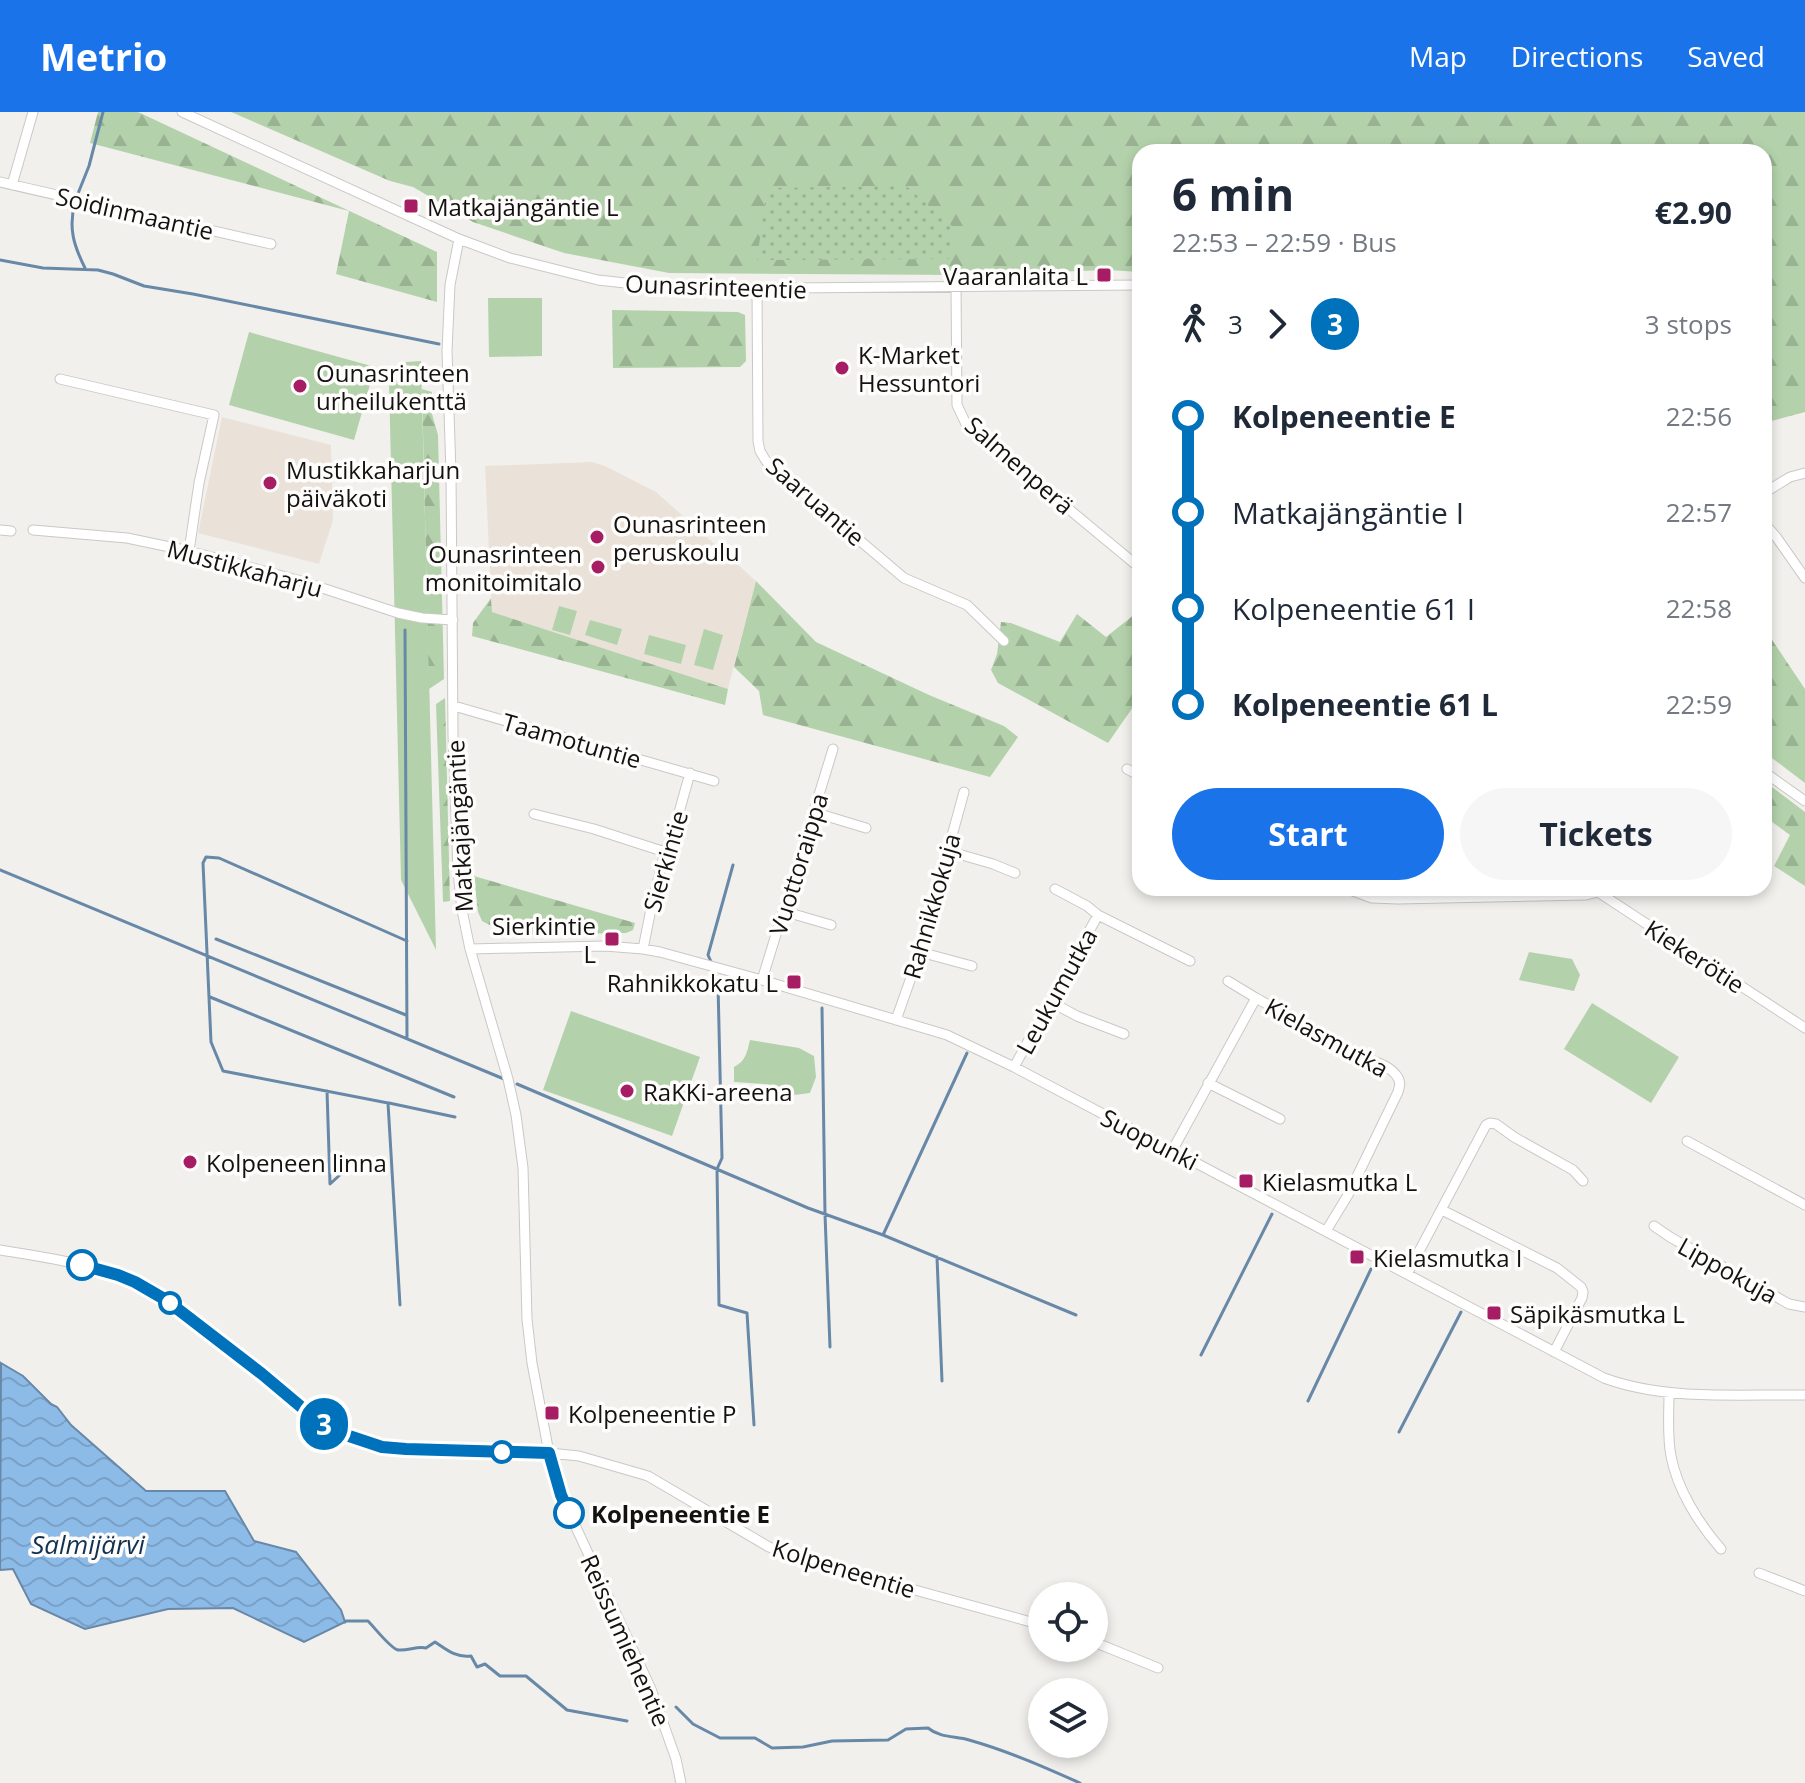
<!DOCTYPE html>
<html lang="en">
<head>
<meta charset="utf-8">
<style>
  body { margin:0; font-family:"Open Sans",sans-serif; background:#f6f6f7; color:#1f2937; height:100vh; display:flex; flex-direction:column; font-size:30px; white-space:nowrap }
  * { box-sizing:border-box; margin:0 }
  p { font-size:26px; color:#747a83 }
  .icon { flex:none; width:44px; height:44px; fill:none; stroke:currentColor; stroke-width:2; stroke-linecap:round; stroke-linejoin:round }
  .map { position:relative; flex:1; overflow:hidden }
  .drawer { position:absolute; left:1132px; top:32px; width:640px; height:752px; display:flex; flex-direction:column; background:#fff; border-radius:24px; box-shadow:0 4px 12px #0003 }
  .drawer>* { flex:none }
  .badge { padding:0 16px; border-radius:26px; font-size:28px; line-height:52px }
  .fabs { position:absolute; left:1028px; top:1470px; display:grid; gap:16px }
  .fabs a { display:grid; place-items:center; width:80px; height:80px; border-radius:50%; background:#fff; box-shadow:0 4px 12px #0003; font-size:40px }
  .map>.badge { position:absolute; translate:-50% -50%; box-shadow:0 0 0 4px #fff }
  .legs { display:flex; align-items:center; gap:12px; height:88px; padding:0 40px; font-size:26px }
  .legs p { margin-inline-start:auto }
  .head { display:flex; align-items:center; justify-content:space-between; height:136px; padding:0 40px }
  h1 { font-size:44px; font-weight:700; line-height:60px }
  .action { display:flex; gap:16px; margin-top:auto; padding:16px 40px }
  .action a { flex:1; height:92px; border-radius:48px; background:#1a73e8; color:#fff; font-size:32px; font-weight:700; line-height:92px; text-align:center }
  .action a+a { background:#f6f6f7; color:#1f2937 }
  ul { padding:0 40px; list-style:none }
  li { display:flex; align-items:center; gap:28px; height:96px; font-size:30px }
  li i { display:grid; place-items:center; width:12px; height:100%; margin:0 10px; background:currentColor }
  li i::after { content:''; width:20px; height:20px; margin:-10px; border:6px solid; border-radius:50%; background:#fff }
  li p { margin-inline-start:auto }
  li:first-child i { background:linear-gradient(#0000 50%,currentColor 0) }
  li:last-child i { background:linear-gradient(currentColor 50%,#0000 0) }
  header { display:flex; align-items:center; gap:48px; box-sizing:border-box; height:112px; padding:0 40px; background:#1a73e8; color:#fff }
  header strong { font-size:38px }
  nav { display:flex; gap:44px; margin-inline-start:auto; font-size:28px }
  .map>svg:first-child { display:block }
</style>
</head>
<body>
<header>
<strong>Metrio</strong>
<nav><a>Map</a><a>Directions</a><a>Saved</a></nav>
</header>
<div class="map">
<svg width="1805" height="1671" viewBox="0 0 1805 1671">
  <defs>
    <pattern id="forest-firs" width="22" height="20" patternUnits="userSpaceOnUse" patternTransform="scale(2)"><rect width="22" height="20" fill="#b3d2ab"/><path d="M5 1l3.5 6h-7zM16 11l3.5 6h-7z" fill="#99b392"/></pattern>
    <pattern id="park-dots" width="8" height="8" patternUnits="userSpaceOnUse" patternTransform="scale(2)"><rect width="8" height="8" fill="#b3d2ab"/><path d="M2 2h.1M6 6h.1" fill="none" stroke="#99b392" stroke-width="1.8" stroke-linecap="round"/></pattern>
    <pattern id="water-waves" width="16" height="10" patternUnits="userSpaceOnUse" patternTransform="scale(2)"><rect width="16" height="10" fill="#8dbbe8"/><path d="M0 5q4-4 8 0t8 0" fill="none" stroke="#79a0c6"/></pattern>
  </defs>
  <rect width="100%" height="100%" fill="#f2f0ed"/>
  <!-- built -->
  <path fill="#eae2d9" d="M 222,305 L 331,333 L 333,408 L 319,452 L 198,421 Z
    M 592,350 L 605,354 L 656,380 L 756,469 L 728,577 L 492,500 L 485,354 Z"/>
  <!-- green -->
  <path fill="#b3d2ab" d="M 488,186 L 542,186 L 542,244 L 489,245 Z
    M 249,220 L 375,255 L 354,328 L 229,293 Z
    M 421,249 L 436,838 L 401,768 L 389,270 L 399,268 L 407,263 L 406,250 Z
    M 559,494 L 577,499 L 570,523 L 552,518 Z
    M 590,508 L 622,517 L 617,533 L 585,523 Z
    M 704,517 L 723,523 L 713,558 L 694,553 Z
    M 649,523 L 686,533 L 681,552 L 644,542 Z
    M 1529,840 L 1572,847 L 1580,863 L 1574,879 L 1519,868 Z
    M 1592,891 L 1679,945 L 1651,991 L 1564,937 Z
    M 571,899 L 700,945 L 672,1024 L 543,978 Z
    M 750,928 L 799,936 L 814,944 L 816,965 L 810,981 L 794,983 L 764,972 L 734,970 L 734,955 C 746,949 747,940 750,928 Z"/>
  <!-- forest -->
  <path fill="url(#forest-firs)" d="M 98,0 L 138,0 L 437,140 L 437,190 L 336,162 L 349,99 L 90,31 Z
    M 231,0 L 1805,0 L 1805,300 L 1764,311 L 1764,40 L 1140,40 L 1140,160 L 1108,158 L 962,163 L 669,161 L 564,141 L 473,110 L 413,75 L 390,69 Z
    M 612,198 L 738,200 L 745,203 L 746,249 L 740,255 L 613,256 Z
    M 422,277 L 432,280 L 432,302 L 438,323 L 444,567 L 429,577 Z
    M 756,469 L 816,530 L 929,583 L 1004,614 L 1018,625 L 990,665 L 763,603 L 759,579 L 734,555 Z
    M 491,486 L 492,500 L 728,577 L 725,593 L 472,524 L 473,511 Z
    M 1140,498 L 1140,585 L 1108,631 L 998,571 L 991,558 L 997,542 L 1001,510 L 1011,511 L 1060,530 L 1077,502 L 1106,525 Z
    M 1764,516 L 1805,577 L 1805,671 L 1764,640 Z
    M 445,586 L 450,789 L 443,790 L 436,592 Z
    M 1764,669 L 1805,700 L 1805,774 L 1774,754 L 1790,723 L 1764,704 Z
    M 474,764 L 635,811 L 633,818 L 626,821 L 509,823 L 482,809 L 478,800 Z"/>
  <!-- park -->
  <path fill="url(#park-dots)" d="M 906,74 L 952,114 L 952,147 L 757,148 L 767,76 Z"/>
  <!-- water -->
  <path fill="url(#water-waves)" stroke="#6888a8" stroke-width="2" d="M 1,1251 L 23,1264 L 51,1292 L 57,1295 L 71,1313 L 146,1379 L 225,1379 L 254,1429 L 296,1440 L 341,1498 L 345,1510 L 304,1530 L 233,1496 L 168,1497 L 85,1517 L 31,1492 L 13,1457 L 0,1458 Z"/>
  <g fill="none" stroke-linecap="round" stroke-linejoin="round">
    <!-- stream -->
    <path stroke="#6888a8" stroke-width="3" d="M 77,84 L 89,54 L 103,0
      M 75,91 C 68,116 74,134 85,156
      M 0,148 L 43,156 L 98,158 L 113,162 L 144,174 L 193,182 L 439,232
      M 405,518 L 407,926
      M 733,753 L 708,843 L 713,854 L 718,872 L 722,1046 L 717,1057 L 719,1193 L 747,1201 L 754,1313
      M 0,758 L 504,967
      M 216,827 L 406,903
      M 210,885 L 454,985
      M 822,896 L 825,1102 L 830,1235
      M 517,972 L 808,1096 L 883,1123 L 1076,1203
      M 327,979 L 330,1072 L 355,1049
      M 389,991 L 455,1005
      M 883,1123 L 967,941
      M 937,1145 L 942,1269
      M 400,1193 L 388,991 L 223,959 L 211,930 L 203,751 L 206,745 L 219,746 L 407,829
      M 1201,1243 L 1272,1102
      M 1308,1289 L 1371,1157
      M 1399,1320 L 1461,1200
      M 345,1510 L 346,1509 L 368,1509 C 375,1516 390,1536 398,1538 C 408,1539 417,1534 426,1536 L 435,1530 C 447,1538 456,1546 471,1544 L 477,1555 L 485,1552 L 500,1564 L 526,1564 L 567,1598 L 627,1609
      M 676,1595 L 693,1612 L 720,1626 L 755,1626 L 772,1636 L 803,1635 L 832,1629 L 888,1628 L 906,1617 L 928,1616 C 940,1626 955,1624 969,1628 C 1008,1639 1044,1655 1080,1671"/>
    <!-- minor casing -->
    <g stroke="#cac8c5" stroke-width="11">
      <path id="minor" d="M 182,0 L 459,127 L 510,146 L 598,168 L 680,177 L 1140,173
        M 0,70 L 271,132
        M 12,73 L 33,0
        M 459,127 L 450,173 L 447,239 L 451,361 L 453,623 L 458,760 L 462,798 L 470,837 L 508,967 L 516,1003 L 523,1056 L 527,1207 L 532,1251 L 549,1341 L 561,1383 L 651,1577 L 676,1647 L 681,1671
        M 956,175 L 957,293 L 966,312 L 1140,456
        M 757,177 L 758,329 L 760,339 L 766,349 L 904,466 L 967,493 L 1004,529
        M 60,267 L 214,303 L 199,371 L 189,439
        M 1764,381 L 1790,365 L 1805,361
        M 1764,411 L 1777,426 L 1805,466
        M 0,418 L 11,419
        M 33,418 L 127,426 L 189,439 L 301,469 L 398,501 L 422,506 L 453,508
        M 454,594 L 714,669
        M 1127,657 L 1140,664
        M 1764,660 L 1805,689
        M 813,700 L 866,716
        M 534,702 L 594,717 L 665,740
        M 948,739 L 993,752 L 1015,761
        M 1345,776 L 1372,786 L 1398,787 L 1586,783 L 1598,780 L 1805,916
        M 1055,777 L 1087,794 L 1098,803 L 1190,849
        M 783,799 L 831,813
        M 470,837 L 605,834 L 643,837 L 660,840 L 762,868 L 947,923 L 1014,955 L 1604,1266 C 1666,1289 1739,1282 1805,1283
        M 643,837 L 652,792 L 665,740 L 673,722 L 690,661
        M 920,840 L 972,854
        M 762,868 L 833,637
        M 1228,869 L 1256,886
        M 1051,890 L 1077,904 L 1124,922
        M 896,908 L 920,840 L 964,680
        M 1014,955 L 1098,803
        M 1208,971 L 1280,1007
        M 1687,1029 L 1805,1093
        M 1172,1039 L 1256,886 C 1290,905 1323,924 1357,942 C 1369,949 1387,951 1396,963 C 1401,969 1400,973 1398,980 L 1348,1083 L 1326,1119
        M 1442,1098 L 1557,1156 L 1581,1175 L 1583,1180 L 1582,1186 L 1554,1240
        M 1654,1114 L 1670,1125 L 1789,1192 L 1805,1195
        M 0,1138 C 57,1147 119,1155 167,1189 C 202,1213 236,1240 268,1267 C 288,1284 307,1304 330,1316 C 354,1328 379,1334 406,1337 L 549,1341 L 579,1344 L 648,1364 L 769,1435 L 824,1453 L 1042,1513
        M 1407,1162 L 1486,1013 L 1490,1011 L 1496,1012 L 1514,1025 L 1573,1058 L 1583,1069
        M 1669,1281 C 1669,1301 1667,1324 1671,1344 C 1677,1377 1699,1412 1721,1437
        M 1759,1461 L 1805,1479
        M 1094,1530 L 1158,1556"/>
    </g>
    <!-- minor -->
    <use href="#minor" stroke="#fff" stroke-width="9"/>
  </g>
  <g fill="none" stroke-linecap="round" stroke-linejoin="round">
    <!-- line-1 casing -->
    <g stroke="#fff" stroke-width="18">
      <path id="line-1" d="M 82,1153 L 118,1163 L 135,1170 L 166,1188 L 262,1262 L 312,1304 L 328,1315 L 343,1322 L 382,1335 L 406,1337 L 549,1341 L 561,1383 L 569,1401"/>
    </g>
    <!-- line-1 -->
    <use href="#line-1" stroke="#0072bc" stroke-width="12"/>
  </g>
  <!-- markers -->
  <g fill="#a61d64" stroke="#fffdfc" stroke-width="3">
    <rect x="403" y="86" width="16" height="16" rx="4"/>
    <rect x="1096" y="155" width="16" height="16" rx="4"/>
    <circle cx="842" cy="256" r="8"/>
    <circle cx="300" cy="274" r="8"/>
    <circle cx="270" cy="371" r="8"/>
    <circle cx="597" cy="425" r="8"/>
    <circle cx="598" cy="455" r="8"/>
    <rect x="604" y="819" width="16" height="16" rx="4"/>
    <rect x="786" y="862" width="16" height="16" rx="4"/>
    <circle cx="627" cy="979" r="8"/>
    <circle cx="190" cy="1050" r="8"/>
    <rect x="1238" y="1061" width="16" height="16" rx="4"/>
    <rect x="1349" y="1137" width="16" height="16" rx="4"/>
    <rect x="1486" y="1193" width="16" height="16" rx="4"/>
    <rect x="544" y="1293" width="16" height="16" rx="4"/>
  </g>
  <g fill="#fff" stroke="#0072bc" stroke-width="4">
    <circle cx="82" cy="1153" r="14"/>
    <circle cx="170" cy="1191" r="10"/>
    <circle cx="502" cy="1340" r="10"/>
    <circle cx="569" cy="1401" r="14"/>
  </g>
  <g text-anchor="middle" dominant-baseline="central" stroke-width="7" stroke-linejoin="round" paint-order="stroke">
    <!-- poi labels -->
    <g font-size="24" fill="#131211" stroke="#fffdfc" text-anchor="start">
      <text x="427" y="94">Matkajängäntie L</text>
      <text x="1088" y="163" text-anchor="end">Vaaranlaita L</text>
      <text x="858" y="242">K-Market<tspan x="858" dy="28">Hessuntori</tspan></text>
      <text x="316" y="260">Ounasrinteen<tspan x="316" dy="28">urheilukenttä</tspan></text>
      <text x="286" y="357">Mustikkaharjun<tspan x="286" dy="28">päiväkoti</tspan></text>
      <text x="613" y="411">Ounasrinteen<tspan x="613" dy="28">peruskoulu</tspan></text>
      <text x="582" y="441" text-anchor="end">Ounasrinteen<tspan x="582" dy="28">monitoimitalo</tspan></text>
      <text x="596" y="813" text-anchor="end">Sierkintie<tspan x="596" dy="28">L</tspan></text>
      <text x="778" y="870" text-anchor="end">Rahnikkokatu L</text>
      <text x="643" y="979">RaKKi-areena</text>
      <text x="206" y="1050">Kolpeneen linna</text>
      <text x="1262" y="1069">Kielasmutka L</text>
      <text x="1373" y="1145">Kielasmutka I</text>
      <text x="1510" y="1201">Säpikäsmutka L</text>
      <text x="568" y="1301">Kolpeneentie P</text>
    </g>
    <!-- street labels -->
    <g font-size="24" fill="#131211" stroke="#fffdfc">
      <text transform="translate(135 101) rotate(13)">Soidinmaantie</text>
      <text transform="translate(716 174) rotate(2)">Ounasrinteentie</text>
      <text transform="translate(1020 353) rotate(41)">Salmenperä</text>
      <text transform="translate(816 389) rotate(41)">Saaruantie</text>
      <text transform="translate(245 456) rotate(15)">Mustikkaharju</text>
      <text transform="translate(572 628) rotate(16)">Taamotuntie</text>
      <text transform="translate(459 714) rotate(-93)">Matkajängäntie</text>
      <text transform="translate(665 749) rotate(-74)">Sierkintie</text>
      <text transform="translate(798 752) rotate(-73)">Vuottoraippa</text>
      <text transform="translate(931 794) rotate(-74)">Rahnikkokuja</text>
      <text transform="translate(1695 844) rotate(33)">Kiekerötie</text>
      <text transform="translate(1056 879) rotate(-61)">Leukumutka</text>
      <text transform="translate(1327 925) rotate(29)">Kielasmutka</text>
      <text transform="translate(1150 1027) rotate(27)">Suopunki</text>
      <text transform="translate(1728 1158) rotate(29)">Lippokuja</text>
      <text transform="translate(844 1456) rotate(17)">Kolpeneentie</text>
      <text transform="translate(626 1528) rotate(66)">Reissumiehentie</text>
    </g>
    <!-- stop labels -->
    <g font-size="24" font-weight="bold" fill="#131211" stroke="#fffdfc" text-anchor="start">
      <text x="591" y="1401">Kolpeneentie E</text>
    </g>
    <!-- water labels -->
    <g font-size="26" font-style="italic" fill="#103250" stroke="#fffdfc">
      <text x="88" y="1432">Salmijärvi</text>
    </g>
  </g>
</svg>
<div class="fabs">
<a><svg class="icon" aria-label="locate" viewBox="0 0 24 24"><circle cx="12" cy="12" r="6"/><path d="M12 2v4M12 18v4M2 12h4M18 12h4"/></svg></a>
<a><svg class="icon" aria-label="layers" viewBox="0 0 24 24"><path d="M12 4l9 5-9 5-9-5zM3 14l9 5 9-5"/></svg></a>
</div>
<b class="badge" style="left:324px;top:1312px;background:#0072bc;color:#fff">3</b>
<section class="drawer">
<div class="head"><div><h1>6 min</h1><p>22:53 – 22:59 · Bus</p></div><b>€2.90</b></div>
<div class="legs"><svg class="icon" aria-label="walk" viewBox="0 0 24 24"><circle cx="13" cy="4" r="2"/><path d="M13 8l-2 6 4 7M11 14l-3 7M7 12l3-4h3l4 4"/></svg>3<svg class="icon" aria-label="forward" viewBox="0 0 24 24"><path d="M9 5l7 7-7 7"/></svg><b class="badge" style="background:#0072bc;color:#fff">3</b><p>3 stops</p></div>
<ul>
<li><i style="color:#0072bc"></i><b>Kolpeneentie E</b><p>22:56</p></li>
<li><i style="color:#0072bc"></i><span>Matkajängäntie I</span><p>22:57</p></li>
<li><i style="color:#0072bc"></i><span>Kolpeneentie 61 I</span><p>22:58</p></li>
<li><i style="color:#0072bc"></i><b>Kolpeneentie 61 L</b><p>22:59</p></li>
</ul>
<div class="action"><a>Start</a><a>Tickets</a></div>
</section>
</div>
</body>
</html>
